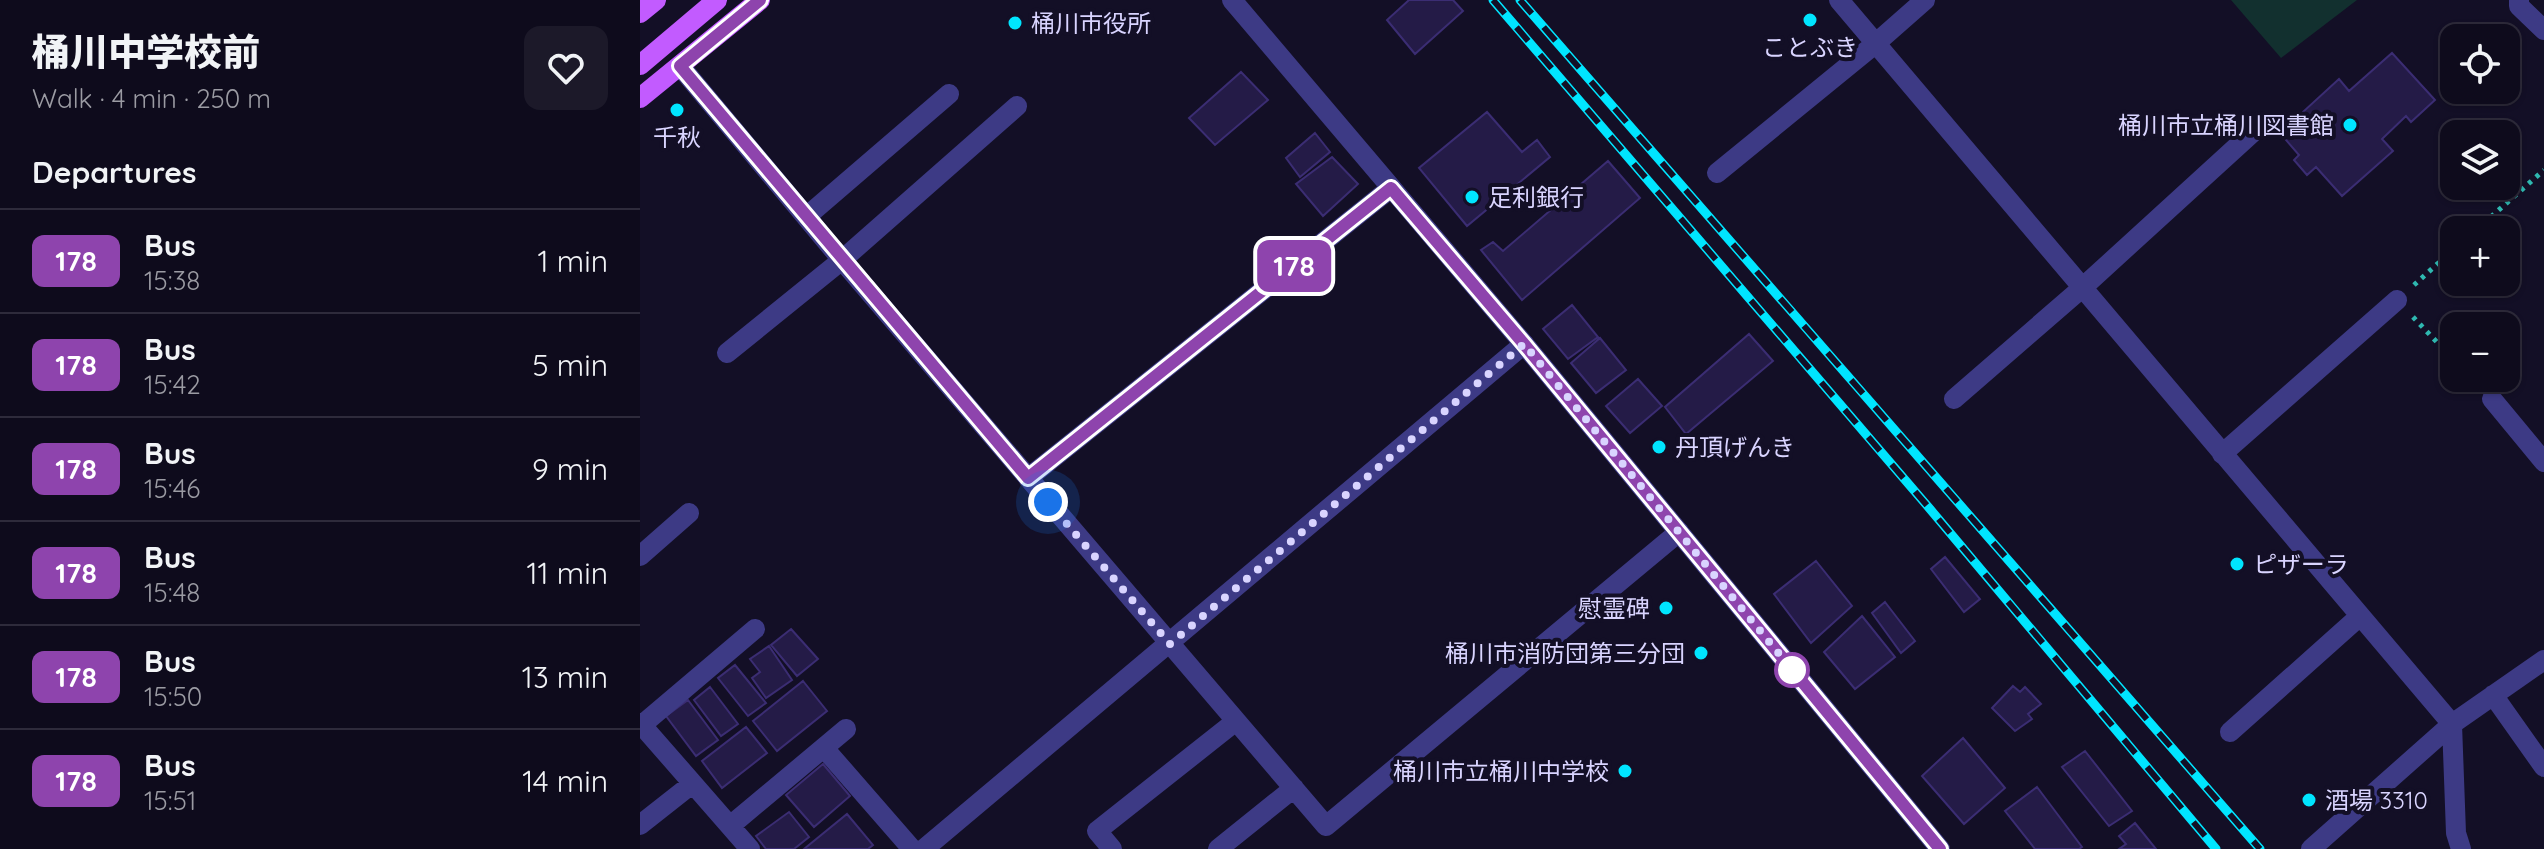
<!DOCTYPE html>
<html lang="en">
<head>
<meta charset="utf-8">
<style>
  body { margin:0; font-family:Quicksand,"Noto Sans JP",sans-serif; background:#1c1929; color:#f1f3f6; height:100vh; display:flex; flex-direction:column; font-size:30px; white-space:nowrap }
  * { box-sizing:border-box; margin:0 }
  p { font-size:26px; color:#9b9ba3 }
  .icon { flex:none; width:44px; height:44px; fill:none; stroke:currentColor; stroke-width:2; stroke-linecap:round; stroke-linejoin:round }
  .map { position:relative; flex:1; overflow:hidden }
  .drawer { display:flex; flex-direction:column; background:#0e0b1c; width:640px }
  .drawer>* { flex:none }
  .badge { padding:0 16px; border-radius:12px; font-size:28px; line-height:52px }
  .tools { position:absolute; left:1800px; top:24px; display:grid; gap:16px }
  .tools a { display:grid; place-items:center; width:80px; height:80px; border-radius:16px; background:#0e0b1c; box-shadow:0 2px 6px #0004,0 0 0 2px #2e2b3b; font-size:40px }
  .you { position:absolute; width:40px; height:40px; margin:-20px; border:6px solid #fff; border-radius:50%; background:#1a73e8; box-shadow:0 0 0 12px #1a73e833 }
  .map>.badge { position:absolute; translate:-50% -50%; box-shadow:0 0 0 4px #fff }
  h2 { padding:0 32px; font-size:30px; line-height:72px }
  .round { display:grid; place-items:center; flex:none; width:84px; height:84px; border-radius:16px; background:#1c1929 }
  .head { display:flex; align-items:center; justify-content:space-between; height:136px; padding:0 32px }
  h1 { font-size:38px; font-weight:800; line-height:60px }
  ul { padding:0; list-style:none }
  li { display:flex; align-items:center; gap:24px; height:104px; padding:0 32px; border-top:2px solid #2e2b3b }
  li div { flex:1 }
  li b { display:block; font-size:30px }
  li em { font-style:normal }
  li .badge { min-width:88px; font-weight:700; text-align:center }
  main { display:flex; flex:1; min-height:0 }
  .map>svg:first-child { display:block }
</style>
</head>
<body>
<main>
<section class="drawer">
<div class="head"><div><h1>桶川中学校前</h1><p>Walk · 4 min · 250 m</p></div><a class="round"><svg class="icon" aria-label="heart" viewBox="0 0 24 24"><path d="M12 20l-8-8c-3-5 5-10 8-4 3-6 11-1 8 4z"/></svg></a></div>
<h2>Departures</h2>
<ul>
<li><span class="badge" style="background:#8e44ad;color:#fff">178</span><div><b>Bus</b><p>15:38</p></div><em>1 min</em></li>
<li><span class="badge" style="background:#8e44ad;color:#fff">178</span><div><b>Bus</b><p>15:42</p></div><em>5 min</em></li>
<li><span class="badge" style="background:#8e44ad;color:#fff">178</span><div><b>Bus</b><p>15:46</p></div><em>9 min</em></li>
<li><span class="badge" style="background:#8e44ad;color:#fff">178</span><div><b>Bus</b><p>15:48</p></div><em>11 min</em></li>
<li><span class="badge" style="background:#8e44ad;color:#fff">178</span><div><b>Bus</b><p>15:50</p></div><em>13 min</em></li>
<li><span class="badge" style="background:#8e44ad;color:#fff">178</span><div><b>Bus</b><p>15:51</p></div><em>14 min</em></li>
</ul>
</section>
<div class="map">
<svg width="1904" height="849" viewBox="0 0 1904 849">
  <rect width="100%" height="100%" fill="#130f26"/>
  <!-- green -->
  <path fill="#12302f" d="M 1591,0 L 1717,0 L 1641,58 Z"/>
  <!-- building -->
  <path fill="#241b47" stroke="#3b2d73" stroke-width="2" d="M 769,0 L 813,0 L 823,11 L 775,54 L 747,20 Z
    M 1752,53 L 1795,100 L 1771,122 L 1766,116 L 1742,139 L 1753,151 L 1702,196 L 1676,167 L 1667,175 L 1654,160 L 1659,155 L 1640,133 L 1699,79 L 1709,91 Z
    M 601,72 L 628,100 L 575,145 L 549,118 Z
    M 847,112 L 882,152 L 897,140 L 910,157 L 827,226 L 779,168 Z
    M 675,133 L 690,152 L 660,177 L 646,158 Z
    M 692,157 L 718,184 L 683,216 L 656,184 Z
    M 968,161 L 1000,198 L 882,300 L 841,250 L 853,242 L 863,251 Z
    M 932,305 L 958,337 L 928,359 L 903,329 Z
    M 1109,334 L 1133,361 L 1046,434 L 1025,407 Z
    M 960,338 L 986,370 L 956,393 L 931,363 Z
    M 998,379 L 1022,406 L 990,433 L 966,406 Z
    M 1305,557 L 1340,599 L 1324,612 L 1291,569 Z
    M 1176,561 L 1212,606 L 1171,643 L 1134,594 Z
    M 1245,602 L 1275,641 L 1261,653 L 1232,613 Z
    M 1222,616 L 1255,657 L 1215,689 L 1184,652 Z
    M 151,629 L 178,659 L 157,676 L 131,645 Z
    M 129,646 L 152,680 L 126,698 L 112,678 L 120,672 L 110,659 Z
    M 95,665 L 126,703 L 108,716 L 78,678 Z
    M 163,681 L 187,711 L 137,751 L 113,721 Z
    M 1373,686 L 1380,692 L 1385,687 L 1401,704 L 1388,714 L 1392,719 L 1375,731 L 1352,708 Z
    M 70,687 L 98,724 L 81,736 L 54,700 Z
    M 48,700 L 78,740 L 56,756 L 26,716 Z
    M 106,727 L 127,753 L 82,788 L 62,761 Z
    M 1323,738 L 1365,788 L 1324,824 L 1282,776 Z
    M 1445,751 L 1492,811 L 1469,826 L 1422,767 Z
    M 183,764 L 210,796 L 174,827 L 146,795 Z
    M 1397,787 L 1442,847 L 1439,849 L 1395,849 L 1365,811 Z
    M 149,812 L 169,837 L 154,849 L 126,849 L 116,836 Z
    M 207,814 L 233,845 L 228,849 L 164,849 Z
    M 1495,823 L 1516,849 L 1479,849 L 1486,844 L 1479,836 Z"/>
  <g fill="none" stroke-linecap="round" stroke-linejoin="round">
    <!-- path -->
    <path stroke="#2fb8b0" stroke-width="5" stroke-dasharray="4 6" stroke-linecap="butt" d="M 1836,230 L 1904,170
      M 1774,285 L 1814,249
      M 1773,317 L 1814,360"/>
    <!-- minor -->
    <path stroke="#3d3a85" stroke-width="20" d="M 1199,0 L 1812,724 L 1816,833 L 1821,849
      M 1879,0 L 1879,6 L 1904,30
      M 40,66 L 202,260 L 686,826 L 1039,532
      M 1077,173 L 1235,44 L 1285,0
      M 166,217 L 309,94
      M 87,353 L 202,260 L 377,106
      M 1314,399 L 1442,288 L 1613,132
      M 1852,399 L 1904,462
      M 1582,454 L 1757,300
      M 388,478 L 751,188
      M 0,556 L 49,513
      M 1853,695 L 1904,767
      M 0,723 L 110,849
      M 2,725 L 115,629
      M 1590,732 L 1720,616
      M 184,748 L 272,849
      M 0,825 L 52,784
      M 90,826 L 206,729
      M 284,849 L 884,344
      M 472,849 L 457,831 L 596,721
      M 578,849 L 654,788
      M 1671,849 L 1812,724 L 1904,660"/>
    <!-- tertiary -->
    <path stroke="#3d3a85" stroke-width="20" d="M 592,0 L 884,344 L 1300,849"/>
    <!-- primary -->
    <path stroke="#c25bff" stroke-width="20" d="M 0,13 L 16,0
      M 0,65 L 77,0
      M 0,98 L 120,0"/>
    <!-- rail casing -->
    <g stroke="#00e5ff" stroke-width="9">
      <path id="rail" d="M 853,0 L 1290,509 L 1576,849
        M 880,0 L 1620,849"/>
    </g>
    <!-- rail -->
    <use href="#rail" stroke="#130f26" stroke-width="6" stroke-dasharray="18" stroke-linecap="butt"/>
  </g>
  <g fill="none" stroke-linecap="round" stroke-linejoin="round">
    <!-- line casing -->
    <g stroke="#fff" stroke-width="18">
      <path id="line" d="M 120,0 L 40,66 L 388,478 L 751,188 L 884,344 L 1300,849"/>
    </g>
    <!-- line -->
    <use href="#line" stroke="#8e44ad" stroke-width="12"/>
    <!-- walk -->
    <path stroke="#d9d4ff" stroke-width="8" stroke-dasharray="0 14.4" d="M 408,502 L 530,644 L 884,344 L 1159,678 L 1152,670"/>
  </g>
  <!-- markers -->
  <g fill="#00e5ff" stroke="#130f26" stroke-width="3">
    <circle cx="1170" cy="20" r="8"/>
    <circle cx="375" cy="23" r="8"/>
    <circle cx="37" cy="110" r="8"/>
    <circle cx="1710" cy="125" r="8"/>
    <circle cx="832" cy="197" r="8"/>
    <circle cx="1019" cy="447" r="8"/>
    <circle cx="1597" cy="564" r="8"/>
    <circle cx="1026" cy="608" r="8"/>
    <circle cx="1061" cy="653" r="8"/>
    <circle cx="985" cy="771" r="8"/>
    <circle cx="1669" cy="800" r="8"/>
  </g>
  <circle fill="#fff" stroke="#8e44ad" stroke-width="4" cx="1152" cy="670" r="16"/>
  <g text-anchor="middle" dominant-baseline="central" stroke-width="8" stroke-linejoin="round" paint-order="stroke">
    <!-- poi labels -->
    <g font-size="24" fill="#d9d4ff" stroke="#130f26" text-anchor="start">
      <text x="391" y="23">桶川市役所</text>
      <text x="1170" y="47" text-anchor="middle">ことぶき</text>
      <text x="1694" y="125" text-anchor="end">桶川市立桶川図書館</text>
      <text x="37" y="137" text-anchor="middle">千秋</text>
      <text x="848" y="197">足利銀行</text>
      <text x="1035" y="447">丹頂げんき</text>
      <text x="1613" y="564">ピザーラ</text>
      <text x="1010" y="608" text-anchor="end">慰霊碑</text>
      <text x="1045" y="653" text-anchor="end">桶川市消防団第三分団</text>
      <text x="969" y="771" text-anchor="end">桶川市立桶川中学校</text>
      <text x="1685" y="800">酒場 3310</text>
    </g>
  </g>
</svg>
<div class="tools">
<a><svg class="icon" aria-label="locate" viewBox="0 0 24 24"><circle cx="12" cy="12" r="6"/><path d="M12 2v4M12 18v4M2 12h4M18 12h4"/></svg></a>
<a><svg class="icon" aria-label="layers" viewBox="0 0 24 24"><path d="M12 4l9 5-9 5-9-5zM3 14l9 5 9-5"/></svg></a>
<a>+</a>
<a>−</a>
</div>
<div class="you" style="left:408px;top:502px"></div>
<b class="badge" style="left:654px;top:266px;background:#8e44ad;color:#fff">178</b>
</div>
</main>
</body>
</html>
